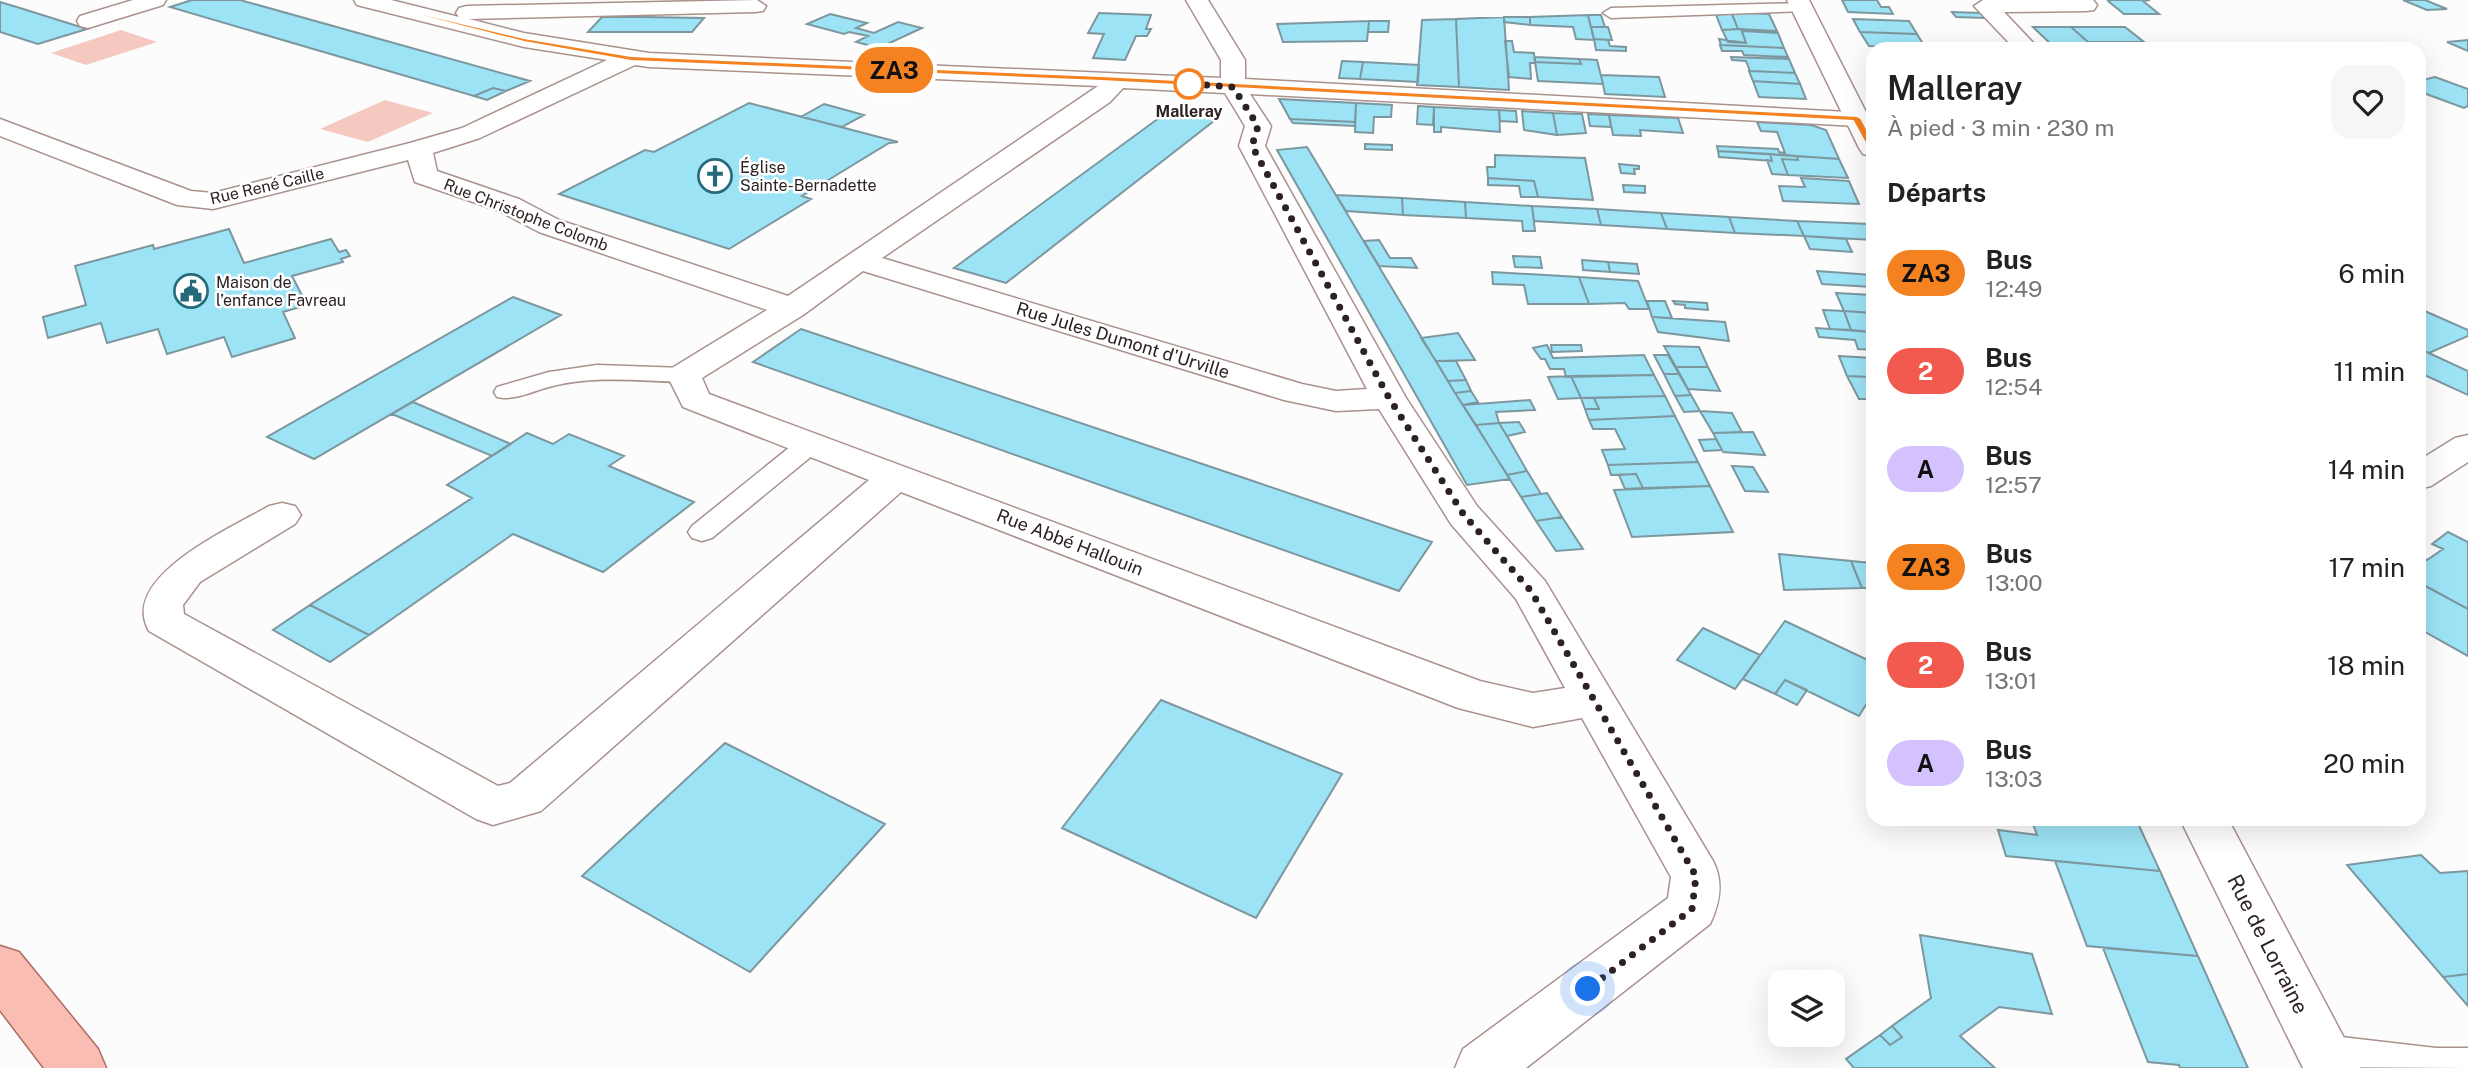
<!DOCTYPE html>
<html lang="fr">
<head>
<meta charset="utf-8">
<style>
  body { margin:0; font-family:"Public Sans",sans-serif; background:#f6f6f6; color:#222; height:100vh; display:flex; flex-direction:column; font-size:26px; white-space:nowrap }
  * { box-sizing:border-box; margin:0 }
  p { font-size:23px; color:#767676 }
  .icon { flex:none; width:38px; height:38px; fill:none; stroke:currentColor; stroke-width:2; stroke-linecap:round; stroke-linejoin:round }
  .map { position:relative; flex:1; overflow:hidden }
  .sheet { position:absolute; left:1866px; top:42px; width:560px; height:784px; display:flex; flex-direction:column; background:#fff; border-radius:21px; box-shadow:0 7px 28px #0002 }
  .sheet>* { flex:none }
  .badge { padding:0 14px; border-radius:23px; font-size:24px; line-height:46px }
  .fabs { position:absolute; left:1768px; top:970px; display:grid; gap:14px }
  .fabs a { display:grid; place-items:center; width:77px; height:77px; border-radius:14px; background:#fff; box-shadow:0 7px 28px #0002; font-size:35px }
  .you { position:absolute; width:35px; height:35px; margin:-18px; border:5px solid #fff; border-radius:50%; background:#1a73e8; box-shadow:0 0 0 10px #1a73e833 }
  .map>.badge { position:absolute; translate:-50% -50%; box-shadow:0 0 0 4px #fff }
  h2 { padding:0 21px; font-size:26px; line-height:63px }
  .round { display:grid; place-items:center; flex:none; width:74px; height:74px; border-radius:21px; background:#f6f6f6 }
  .headline { display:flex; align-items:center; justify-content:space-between; height:119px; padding:0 21px }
  h1 { font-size:33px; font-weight:600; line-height:52px }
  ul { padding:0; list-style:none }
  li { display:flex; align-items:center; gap:21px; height:98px; padding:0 21px }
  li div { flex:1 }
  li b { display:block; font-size:26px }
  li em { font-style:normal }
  li .badge { min-width:77px; font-weight:700; text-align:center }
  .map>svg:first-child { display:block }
</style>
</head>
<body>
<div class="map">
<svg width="2468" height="1068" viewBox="0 0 2468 1068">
  <rect width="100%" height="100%" fill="#fcfcfc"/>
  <!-- green -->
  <path fill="#f5c9c0" d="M 121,30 L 157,42 L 86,65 L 51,53 Z
    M 385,100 L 433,113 L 368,142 L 320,129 Z"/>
  <!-- building -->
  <path fill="#9de3f6" stroke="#7d979f" stroke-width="2" d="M 192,0 L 240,0 L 530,81 L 506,91 L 493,88 L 474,96 L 170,7 Z
    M 1842,0 L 1877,0 L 1881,7 L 1889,7 L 1893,14 L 1848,12 Z
    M 2110,0 L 2150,0 L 2143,1 L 2159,14 L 2124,14 L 2108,1 Z
    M 2403,0 L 2425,0 L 2447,9 L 2427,10 Z
    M 0,2 L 20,8 L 87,29 L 38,44 L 0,32 Z
    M 1731,11 L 1738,29 L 1722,30 L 1715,12 Z
    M 1731,12 L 1769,14 L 1777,31 L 1738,29 Z
    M 1952,12 L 1981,13 L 1984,18 L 1956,17 Z
    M 1099,13 L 1151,15 L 1146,29 L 1151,29 L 1147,36 L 1136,36 L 1125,60 L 1093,58 L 1104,34 L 1088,33 Z
    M 830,14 L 867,23 L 856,28 L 874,33 L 898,22 L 922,28 L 879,48 L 856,42 L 868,36 L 849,32 L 844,34 L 807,24 Z
    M 1588,15 L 1601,15 L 1605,27 L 1591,27 Z
    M 1588,15 L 1594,40 L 1576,39 L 1573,27 L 1530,25 L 1530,17 Z
    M 602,17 L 642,17 L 704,18 L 692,32 L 588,32 Z
    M 1504,17 L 1530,17 L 1530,25 L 1504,22 Z
    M 1504,17 L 1509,90 L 1459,87 L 1456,19 Z
    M 1456,19 L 1459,87 L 1417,85 L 1422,20 Z
    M 1853,19 L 1909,21 L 1917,34 L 1860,32 Z
    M 1369,21 L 1389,21 L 1388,32 L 1368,32 Z
    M 1369,21 L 1367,41 L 1283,42 L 1277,24 Z
    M 1591,27 L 1608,27 L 1612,40 L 1594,39 Z
    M 2033,27 L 2071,27 L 2096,49 L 2056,49 Z
    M 2071,27 L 2125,27 L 2144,42 L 2088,42 Z
    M 1741,29 L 1746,43 L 1728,42 L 1722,30 Z
    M 1742,31 L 1778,33 L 1784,48 L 1721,45 L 1719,39 L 1746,43 Z
    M 1860,32 L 1917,34 L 1926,49 L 1869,46 Z
    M 1594,39 L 1608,40 L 1610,46 L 1626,47 L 1626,51 L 1596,50 Z
    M 2468,40 L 2468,51 L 2447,42 Z
    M 1505,41 L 1512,41 L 1514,52 L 1534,53 L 1535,63 L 1530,63 L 1531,79 L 1509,77 Z
    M 1720,45 L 1784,48 L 1788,57 L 1744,55 L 1742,51 L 1722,51 Z
    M 1535,57 L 1579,59 L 1581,64 L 1535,62 Z
    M 1731,57 L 1789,59 L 1795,73 L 1750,71 L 1746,61 L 1732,60 Z
    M 1579,59 L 1597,60 L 1603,84 L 1538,81 L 1535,62 L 1581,64 Z
    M 1342,61 L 1363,62 L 1360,79 L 1339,78 Z
    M 1363,62 L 1419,65 L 1418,82 L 1360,79 Z
    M 1749,71 L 1795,73 L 1800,84 L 1753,81 Z
    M 1601,75 L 1659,77 L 1665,97 L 1605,94 Z
    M 2435,77 L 2468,89 L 2468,106 L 2464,108 L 2418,91 L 2418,81 Z
    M 1753,81 L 1800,84 L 1806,99 L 1759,97 Z
    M 493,88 L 506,91 L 487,100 L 474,96 Z
    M 1279,99 L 1356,103 L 1355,122 L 1290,119 Z
    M 749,103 L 898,142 L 889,143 L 807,193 L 802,196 L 811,199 L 729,249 L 559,194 L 645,150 L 654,152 Z
    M 1356,103 L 1392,105 L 1391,117 L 1374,117 L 1373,133 L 1355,132 Z
    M 824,104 L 864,115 L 842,127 L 801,117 Z
    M 1418,106 L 1434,107 L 1433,125 L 1417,124 Z
    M 1174,107 L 1219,117 L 1006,283 L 954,268 Z
    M 1434,107 L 1499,110 L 1500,132 L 1441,127 L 1441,132 L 1434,132 Z
    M 1499,110 L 1516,111 L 1517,122 L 1500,121 Z
    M 1522,111 L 1553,113 L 1557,135 L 1524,130 Z
    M 1553,113 L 1582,114 L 1586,133 L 1557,135 Z
    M 1588,114 L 1609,115 L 1611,127 L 1590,126 Z
    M 1609,115 L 1678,118 L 1683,133 L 1640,130 L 1641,136 L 1613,135 Z
    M 1290,119 L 1355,122 L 1355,126 L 1293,123 Z
    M 1757,122 L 1811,125 L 1826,130 L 1839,159 L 1718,151 L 1717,146 L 1778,149 L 1779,152 L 1785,153 L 1777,132 L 1761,131 Z
    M 1365,144 L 1392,145 L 1392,150 L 1365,149 Z
    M 1307,147 L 1455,393 L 1510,479 L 1467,485 L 1277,150 Z
    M 1718,151 L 1770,154 L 1772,161 L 1719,157 Z
    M 1770,154 L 1797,156 L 1798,160 L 1782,159 L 1788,175 L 1772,174 L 1767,160 L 1772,161 Z
    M 1495,155 L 1585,158 L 1593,200 L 1538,197 L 1534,181 L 1488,178 L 1487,167 L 1495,167 Z
    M 1797,156 L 1839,159 L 1848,178 L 1788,175 L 1782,159 L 1798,160 Z
    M 1619,164 L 1639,166 L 1639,169 L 1634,169 L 1635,174 L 1621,173 Z
    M 1488,178 L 1534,181 L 1538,197 L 1521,197 L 1519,186 L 1488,185 Z
    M 1801,178 L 1849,181 L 1859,204 L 1783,201 L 1779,186 L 1805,187 Z
    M 1623,185 L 1645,186 L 1645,193 L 1624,192 Z
    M 1336,195 L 1402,198 L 1403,215 L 1346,211 Z
    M 1402,198 L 1465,202 L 1466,218 L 1403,215 Z
    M 1465,202 L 1532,206 L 1535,231 L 1523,231 L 1522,221 L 1466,218 Z
    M 1532,206 L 1597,209 L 1601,225 L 1534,221 Z
    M 1597,209 L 1661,213 L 1667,229 L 1601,225 Z
    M 1661,213 L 1729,217 L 1735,233 L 1667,229 Z
    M 1729,217 L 1797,221 L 1804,236 L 1735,233 Z
    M 1797,221 L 1869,224 L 1872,240 L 1804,236 Z
    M 229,229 L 244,263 L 331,239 L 339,252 L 346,250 L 350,256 L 341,259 L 343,262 L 292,276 L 307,305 L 283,312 L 295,338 L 232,357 L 224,337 L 167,354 L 158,329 L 107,343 L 101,323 L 48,338 L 43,317 L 86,305 L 75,266 L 153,245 L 154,249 Z
    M 1804,236 L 1846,239 L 1852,252 L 1810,249 Z
    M 1379,240 L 1390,258 L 1411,258 L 1417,268 L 1379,266 L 1364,241 Z
    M 1513,256 L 1540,257 L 1542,268 L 1515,267 Z
    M 1582,260 L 1608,262 L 1610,272 L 1583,270 Z
    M 1608,262 L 1637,264 L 1639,274 L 1610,272 Z
    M 1817,271 L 1872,275 L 1872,287 L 1822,284 Z
    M 1492,272 L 1579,277 L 1589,304 L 1528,304 L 1524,285 L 1493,284 Z
    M 1579,277 L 1638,281 L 1649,309 L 1629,309 L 1625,303 L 1589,304 Z
    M 1836,293 L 1872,295 L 1872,313 L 1844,311 Z
    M 513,297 L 561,315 L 314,459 L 267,437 Z
    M 1647,301 L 1665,301 L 1672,318 L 1652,317 Z
    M 1673,301 L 1707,303 L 1708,310 L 1685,308 L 1685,305 L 1675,304 Z
    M 2418,308 L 2468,330 L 2468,336 L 2429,353 L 2418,348 Z
    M 1823,310 L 1844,311 L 1851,330 L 1830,329 Z
    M 1844,311 L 1872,313 L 1872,332 L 1851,330 Z
    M 1652,317 L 1725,322 L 1729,341 L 1658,332 Z
    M 1816,328 L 1872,332 L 1872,350 L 1858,349 L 1855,340 L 1819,337 Z
    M 801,329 L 1253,481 L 1432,542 L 1399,591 L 753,362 Z
    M 1458,333 L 1475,360 L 1436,361 L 1421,338 Z
    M 1547,345 L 1553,358 L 1644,355 L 1654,375 L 1566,377 L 1564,369 L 1550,369 L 1545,359 L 1541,359 L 1533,348 Z
    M 1551,345 L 1581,345 L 1582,351 L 1552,352 Z
    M 1664,346 L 1699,347 L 1708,367 L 1676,367 Z
    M 2418,348 L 2468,371 L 2468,395 L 2418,372 Z
    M 1654,355 L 1668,355 L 1679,374 L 1664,374 Z
    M 1839,356 L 1872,358 L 1872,377 L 1847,376 Z
    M 1436,361 L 1456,361 L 1466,380 L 1448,381 Z
    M 1676,367 L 1708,367 L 1720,391 L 1688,389 Z
    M 1664,374 L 1679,374 L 1691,395 L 1675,396 Z
    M 1654,375 L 1665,396 L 1581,398 L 1571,376 Z
    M 1571,376 L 1581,398 L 1558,399 L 1548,377 Z
    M 1847,376 L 1870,377 L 1872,399 L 1859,399 Z
    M 1466,380 L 1471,391 L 1455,393 L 1448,381 Z
    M 1471,391 L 1478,402 L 1463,405 L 1455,393 Z
    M 1691,395 L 1700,411 L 1684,412 L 1675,396 Z
    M 1665,396 L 1675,416 L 1589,420 L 1585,409 L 1599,409 L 1594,398 Z
    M 1581,398 L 1594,398 L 1599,409 L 1585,409 Z
    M 1530,400 L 1535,410 L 1496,412 L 1499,423 L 1476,425 L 1463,405 Z
    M 413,402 L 511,444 L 492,456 L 392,414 Z
    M 1700,411 L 1732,413 L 1742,432 L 1713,433 Z
    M 1675,416 L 1698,462 L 1608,465 L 1602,450 L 1625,449 L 1615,429 L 1593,429 L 1589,420 Z
    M 1519,422 L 1525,432 L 1507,436 L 1499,423 Z
    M 1499,423 L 1507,436 L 1527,471 L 1507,475 L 1476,425 Z
    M 1753,432 L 1765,455 L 1723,452 L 1713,433 Z
    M 527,433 L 553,444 L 569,434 L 624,456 L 609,466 L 694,502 L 603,572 L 513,534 L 369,635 L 310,605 L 472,498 L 447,485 Z
    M 1716,439 L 1722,450 L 1704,451 L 1699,440 Z
    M 1698,462 L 1710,486 L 1643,488 L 1636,474 L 1611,475 L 1608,465 Z
    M 1732,466 L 1753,467 L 1768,492 L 1745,491 Z
    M 1527,471 L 1541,494 L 1521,497 L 1507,475 Z
    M 1636,474 L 1643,488 L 1625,489 L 1619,475 Z
    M 1710,486 L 1733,532 L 1632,537 L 1614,490 Z
    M 1547,493 L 1562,517 L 1536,521 L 1521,497 Z
    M 1562,517 L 1583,549 L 1556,551 L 1536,521 Z
    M 2448,532 L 2468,542 L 2468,609 L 2418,582 L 2418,556 L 2427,560 L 2443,549 L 2432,544 Z
    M 1779,554 L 1851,561 L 1862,588 L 1784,590 Z
    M 1851,561 L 1872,563 L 1872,588 L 1862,588 Z
    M 2418,582 L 2468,609 L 2468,656 L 2418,628 Z
    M 310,605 L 369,635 L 330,662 L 273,630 Z
    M 1785,621 L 1872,662 L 1872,695 L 1859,716 L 1785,680 L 1775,694 L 1743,679 Z
    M 1703,628 L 1760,655 L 1735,689 L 1677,660 Z
    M 1785,680 L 1807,690 L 1797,705 L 1775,694 Z
    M 1161,700 L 1342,774 L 1256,918 L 1062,828 Z
    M 725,743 L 885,824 L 750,972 L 582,876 Z
    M 2031,819 L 2136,819 L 2160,871 L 2006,856 L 1998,830 L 2037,835 Z
    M 2421,855 L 2440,873 L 2468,871 L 2468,974 L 2443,977 L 2347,865 Z
    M 2055,861 L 2160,871 L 2198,956 L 2087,946 Z
    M 1920,935 L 2032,954 L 2052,1014 L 1999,1007 L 1960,1036 L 1995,1068 L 1854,1068 L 1846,1059 L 1880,1035 L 1890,1045 L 1902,1037 L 1892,1026 L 1931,998 Z
    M 2103,948 L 2198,956 L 2248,1068 L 2180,1068 L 2179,1065 L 2148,1062 Z
    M 2468,974 L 2468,1006 L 2443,977 Z
    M 1892,1026 L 1902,1037 L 1890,1045 L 1880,1035 Z"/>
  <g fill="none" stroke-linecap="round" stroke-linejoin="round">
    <!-- service casing -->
    <g stroke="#aa918c" stroke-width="3">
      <path id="service" d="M 1802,3 L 1810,8 L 1808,11 L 1611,18 L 1603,13 L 1611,8 Z
        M 597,365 L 684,368 L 693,370 L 696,375 L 693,380 L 684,382 C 639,381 593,375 549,387 C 533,391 514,401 497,397 L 494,392 L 497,387 L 549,372 Z
        M 810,436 L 819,438 L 823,444 L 819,450 L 712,538 L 702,541 L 692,538 L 688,532 L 692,526 L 801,438 Z
        M 2324,1035 L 2436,1048 L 2468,1048 L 2468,1068 L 2310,1067 L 2304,1054 L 2310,1041 Z"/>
    </g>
    <!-- minor casing -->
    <g stroke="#aa918c" stroke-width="3">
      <path id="minor" d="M 133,0 L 166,0 L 163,5 L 88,28 L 80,26 L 77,21 L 80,16 Z
        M 354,0 L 391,0 L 459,17 L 456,13 L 459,8 L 467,6 L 757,0 L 766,6 L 763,11 L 755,12 L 469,19 L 524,33 L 649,53 L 1221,78 L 1221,60 L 1186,0 L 1208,0 L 1245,60 L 1245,79 L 1866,113 L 1870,118 L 1866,123 L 1857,126 L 1250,94 L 1271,126 L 1265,146 L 1406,398 L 1477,506 L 1545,581 L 1713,861 C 1724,882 1720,903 1710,924 L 1526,1068 L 1455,1068 L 1463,1049 L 1668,898 L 1671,877 L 1582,718 L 1533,727 L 1458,708 L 901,492 L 541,811 L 493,825 L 476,819 L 149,631 C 118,577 232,528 269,506 L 282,503 L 295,506 L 301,515 L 295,524 L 200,582 L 183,605 L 184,614 L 498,786 L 510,783 L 869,480 L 683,407 L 667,375 L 672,368 L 767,310 L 539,232 L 499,211 L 415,182 L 408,160 L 213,209 L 177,205 L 0,136 L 0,119 L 191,191 L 213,193 L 410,143 L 462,128 L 607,60 L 524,47 L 357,5 ZM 635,65 L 649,67 L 1098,86 L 788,296 L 559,220 L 519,199 L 437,171 L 433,153 L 480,138 ZM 1123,88 L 1225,93 L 1245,126 L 1239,146 L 1367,389 L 1336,391 L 1302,384 L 882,258 L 1110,102 ZM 863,271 L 1284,400 L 1336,411 L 1379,409 L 1451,524 L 1516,599 L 1565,688 L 1533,693 L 1480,681 L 709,394 L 702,378 L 803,315 Z
        M 1983,0 L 2093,0 L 2097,5 L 2094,10 L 2086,11 L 2004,12 L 2039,49 L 2015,49 L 1974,6 Z
        M 2468,435 L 2468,462 L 2431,486 L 2418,489 L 2418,461 L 2455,438 Z"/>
    </g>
    <!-- secondary casing -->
    <g stroke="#aa918c" stroke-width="3">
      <path id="secondary" d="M 1787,0 L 1809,0 L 1872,124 L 1872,156 L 1863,154 L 1859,148 Z
        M 2180,819 L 2228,819 L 2360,1068 L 2303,1068 Z"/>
    </g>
    <!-- primary casing -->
    <g stroke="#b06a5f" stroke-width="3">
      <path id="primary" d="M 0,946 L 19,952 L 98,1049 L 106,1068 L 44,1068 L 0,1010 Z"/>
    </g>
    <!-- service -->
    <use href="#service" fill="#fff" fill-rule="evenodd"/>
    <!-- minor -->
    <use href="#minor" fill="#fff" fill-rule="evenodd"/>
    <!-- secondary -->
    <use href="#secondary" fill="#fff" fill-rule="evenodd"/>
    <!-- primary -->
    <use href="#primary" fill="#fabdb3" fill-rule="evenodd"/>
  </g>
  <!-- line -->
  <path fill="#f58220" stroke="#fff" stroke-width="2" d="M 360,0 L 364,0 L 524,38 L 631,56 L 1101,76 L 1857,116 L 1861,118 L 1877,148 L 1869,150 L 1853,121 L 1101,81 L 631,61 L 524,42 Z"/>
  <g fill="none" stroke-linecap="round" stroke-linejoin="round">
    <!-- walk -->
    <path stroke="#2d2221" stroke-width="7" stroke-dasharray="0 12.6" d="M 1189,84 L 1179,83 L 1233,87 L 1258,126 L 1252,146 L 1389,398 L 1464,515 L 1531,591 L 1696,876 L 1692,909 L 1588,989"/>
  </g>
  <!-- icons -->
  <defs>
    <g id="church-ring" transform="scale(1.75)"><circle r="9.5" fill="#fff" stroke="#256a7a" stroke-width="1.5"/><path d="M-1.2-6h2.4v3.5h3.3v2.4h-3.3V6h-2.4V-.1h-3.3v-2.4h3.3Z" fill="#256a7a"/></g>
    <g id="civic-ring" transform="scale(1.75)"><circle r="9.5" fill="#fff" stroke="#256a7a" stroke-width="1.5"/><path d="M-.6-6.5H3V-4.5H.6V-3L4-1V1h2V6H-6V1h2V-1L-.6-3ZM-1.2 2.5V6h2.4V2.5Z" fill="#256a7a"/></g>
  </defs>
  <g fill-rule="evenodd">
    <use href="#church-ring" x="715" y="176"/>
    <use href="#civic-ring" x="191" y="291"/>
  </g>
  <!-- markers -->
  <circle fill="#fff" stroke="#f58220" stroke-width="3.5" cx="1189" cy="84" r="14"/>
  <g text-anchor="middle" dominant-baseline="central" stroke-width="5" stroke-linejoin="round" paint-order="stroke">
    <!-- far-stop labels -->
    <g font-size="16" font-weight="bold" fill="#2d2221" stroke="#fff">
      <text x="1189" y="111">Malleray</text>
    </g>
    <!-- far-poi labels -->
    <g font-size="16" fill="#2d2221" stroke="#fff" text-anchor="start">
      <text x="740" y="167">Église<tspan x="740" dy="18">Sainte-Bernadette</tspan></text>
      <text x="216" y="282">Maison de<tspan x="216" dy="18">l’enfance Favreau</tspan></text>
    </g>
    <!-- far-street labels -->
    <g font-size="16" fill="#2d2221" stroke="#fff">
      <text transform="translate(267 186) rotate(-13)">Rue René Caille</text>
      <text transform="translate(526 215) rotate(21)">Rue Christophe Colomb</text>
    </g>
    <!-- street labels -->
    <g font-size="18" fill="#2d2221" stroke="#fff">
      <text transform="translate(1123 340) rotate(17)">Rue Jules Dumont d'Urville</text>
      <text transform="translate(1070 542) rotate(21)">Rue Abbé Hallouin</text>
    </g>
    <!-- near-street labels -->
    <g font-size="21" fill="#2d2221" stroke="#fff">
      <text transform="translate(2268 944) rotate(63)">Rue de Lorraine</text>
    </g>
  </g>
</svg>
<div class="fabs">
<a><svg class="icon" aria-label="layers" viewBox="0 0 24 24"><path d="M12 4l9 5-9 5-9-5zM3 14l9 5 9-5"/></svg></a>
</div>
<div class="you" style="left:1588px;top:989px"></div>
<b class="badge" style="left:894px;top:70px;background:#f58220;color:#111">ZA3</b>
<section class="sheet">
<div class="headline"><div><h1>Malleray</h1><p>À pied · 3 min · 230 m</p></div><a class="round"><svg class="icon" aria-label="heart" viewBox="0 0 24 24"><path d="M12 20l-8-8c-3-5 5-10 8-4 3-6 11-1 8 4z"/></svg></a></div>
<h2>Départs</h2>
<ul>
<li><span class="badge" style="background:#f58220;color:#111">ZA3</span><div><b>Bus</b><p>12:49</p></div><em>6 min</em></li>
<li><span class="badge" style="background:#f2594f;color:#fff">2</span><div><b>Bus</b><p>12:54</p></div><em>11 min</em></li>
<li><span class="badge" style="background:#d4c2ff;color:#111">A</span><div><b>Bus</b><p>12:57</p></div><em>14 min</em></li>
<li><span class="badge" style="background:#f58220;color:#111">ZA3</span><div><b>Bus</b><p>13:00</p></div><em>17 min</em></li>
<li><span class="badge" style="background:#f2594f;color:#fff">2</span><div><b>Bus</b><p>13:01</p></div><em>18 min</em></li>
<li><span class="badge" style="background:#d4c2ff;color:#111">A</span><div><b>Bus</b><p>13:03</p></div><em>20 min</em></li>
</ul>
</section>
</div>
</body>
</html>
